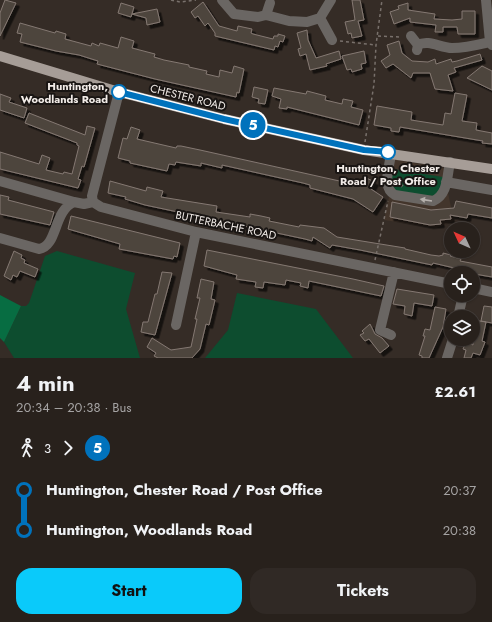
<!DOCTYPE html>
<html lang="en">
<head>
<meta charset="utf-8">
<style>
  body { margin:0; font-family:Jost,sans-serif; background:#302925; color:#f1f3f6; height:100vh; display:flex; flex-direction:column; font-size:15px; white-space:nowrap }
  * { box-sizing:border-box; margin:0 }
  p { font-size:13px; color:#a5a3a3 }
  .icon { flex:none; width:22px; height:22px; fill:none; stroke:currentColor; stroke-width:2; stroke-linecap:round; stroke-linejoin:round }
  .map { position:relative; height:358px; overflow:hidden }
  .sheet { display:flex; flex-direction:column; background:#28211c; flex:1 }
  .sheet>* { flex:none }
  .badge { padding:0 8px; border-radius:13px; font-size:14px; line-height:26px }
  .needle { width:26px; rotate:314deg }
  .fabs { position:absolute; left:444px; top:222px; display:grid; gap:8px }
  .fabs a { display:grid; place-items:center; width:36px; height:36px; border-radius:50%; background:#28211c; box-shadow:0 1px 3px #0004,0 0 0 1px #443e3b; font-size:20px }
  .map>.badge { position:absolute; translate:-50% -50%; box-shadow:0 0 0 2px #fff }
  .legs { display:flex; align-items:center; gap:6px; height:44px; padding:0 16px; font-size:13px }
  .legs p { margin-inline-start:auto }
  .overview { display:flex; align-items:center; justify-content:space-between; height:68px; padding:0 16px }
  h1 { font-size:22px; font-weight:700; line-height:30px }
  .cta { display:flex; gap:8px; margin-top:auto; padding:8px 16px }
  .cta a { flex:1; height:46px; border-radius:16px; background:#0acafa; color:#111; font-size:16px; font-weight:700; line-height:46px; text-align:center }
  .cta a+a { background:#302925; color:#f1f3f6 }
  ul { padding:0 16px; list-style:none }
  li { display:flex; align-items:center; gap:14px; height:40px; font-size:15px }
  li i { display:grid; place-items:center; width:6px; height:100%; margin:0 5px; background:currentColor }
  li i::after { content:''; width:10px; height:10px; margin:-5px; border:3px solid; border-radius:50%; background:#28211c }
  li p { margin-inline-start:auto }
  li:first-child i { background:linear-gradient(#0000 50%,currentColor 0) }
  li:last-child i { background:linear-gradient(currentColor 50%,#0000 0) }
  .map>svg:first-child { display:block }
</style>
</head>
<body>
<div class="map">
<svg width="492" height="358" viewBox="0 0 492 358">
  <defs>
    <filter id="shadow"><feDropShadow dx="3.5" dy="3.5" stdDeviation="0" flood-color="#0009"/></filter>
  </defs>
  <rect width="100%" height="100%" fill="#352c26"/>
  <!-- built -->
  <path fill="#43352b" d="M 387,158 L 453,170 L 448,193 L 454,221 L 436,228 L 384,220 L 390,192 L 383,186 Z"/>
  <!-- green -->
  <path fill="#0d4d2f" d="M 393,169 L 443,177 L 441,187 L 435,196 L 398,193 L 391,184 Z
    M 57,251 L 135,273 L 126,309 L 140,358 L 14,358 L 4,342 L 21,306 L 26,306 L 29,303 L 45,256 Z
    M 237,293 L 316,309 L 353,358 L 205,358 L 228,330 Z"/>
  <!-- forest -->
  <path fill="#076d42" d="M 0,295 L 21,306 L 4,342 L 0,338 Z"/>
  <!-- building -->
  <path fill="#4e443e" stroke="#847972" filter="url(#shadow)" d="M 5,0 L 16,3 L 0,36 L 0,13 Z
    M 352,0 L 360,0 L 364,20 L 358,21 L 362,36 L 352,38 L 351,33 L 348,34 L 345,22 L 355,20 Z
    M 203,2 L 219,26 L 237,31 L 238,26 L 252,29 L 251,33 L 253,34 L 273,39 L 274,36 L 278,36 L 278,34 L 285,36 L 283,42 L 280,41 L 278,47 L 275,46 L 274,50 L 215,36 L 215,33 L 208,23 L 205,26 L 198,16 L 195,18 L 191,12 Z
    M 121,3 L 134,7 L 131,17 L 118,13 Z
    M 408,3 L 408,10 L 435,14 L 434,19 L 452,20 L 462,19 L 462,11 L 475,11 L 475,34 L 458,34 L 457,27 L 443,27 L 443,32 L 435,32 L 436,25 L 410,22 L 410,18 L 394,24 L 390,12 L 399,9 L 398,6 Z
    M 157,9 L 160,22 L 147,25 L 146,18 L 132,14 Z
    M 20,23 L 55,33 L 56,31 L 66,34 L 65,39 L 91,46 L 92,43 L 99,46 L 100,43 L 118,48 L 121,37 L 134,41 L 132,48 L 155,54 L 154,57 L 164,60 L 189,65 L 189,67 L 207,71 L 206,74 L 219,77 L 220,70 L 232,73 L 234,66 L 244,69 L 239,93 L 237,92 L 236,97 L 155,79 L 97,64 L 98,61 L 79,55 L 56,51 L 20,42 L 22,34 L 17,33 Z
    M 307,30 L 308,40 L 316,58 L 339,51 L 341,59 L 326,64 L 327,66 L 310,70 L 306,54 L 300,56 L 298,49 L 301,48 L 297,33 Z
    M 399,41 L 402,53 L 412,61 L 428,62 L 435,59 L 436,64 L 451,59 L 452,62 L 457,61 L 480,54 L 482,60 L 454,68 L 456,72 L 448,75 L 453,91 L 435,89 L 430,73 L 413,73 L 411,78 L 393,64 L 386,68 L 381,61 L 390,55 L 387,45 Z
    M 364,51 L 366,63 L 361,64 L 362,69 L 352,72 L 351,69 L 347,70 L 342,56 Z
    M 482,66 L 492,71 L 492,90 L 467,78 Z
    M 254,87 L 268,90 L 265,104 L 258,103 L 259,99 L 252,97 Z
    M 274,88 L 306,94 L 307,91 L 326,96 L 325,100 L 342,104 L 343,99 L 353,101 L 351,107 L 363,110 L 359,125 L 287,107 L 287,109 L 279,108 L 281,99 L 272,96 Z
    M 455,93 L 467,95 L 462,121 L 477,123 L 476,130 L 492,133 L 492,144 L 482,143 L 483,141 L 400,127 L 399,132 L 391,131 L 391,128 L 374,125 L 377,106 L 412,112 L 411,120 L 443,125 L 445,113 L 451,114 Z
    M 0,94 L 11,98 L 9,102 L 27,108 L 24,118 L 0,110 Z
    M 29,113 L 85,135 L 87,126 L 95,128 L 84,167 L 82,166 L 78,179 L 81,180 L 78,188 L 0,169 L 0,152 L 39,164 L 42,155 L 50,158 L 46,170 L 63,174 L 64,172 L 72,174 L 79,146 L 77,145 L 77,143 L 25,123 Z
    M 131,127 L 140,130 L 137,139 L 176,148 L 177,146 L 181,146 L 200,150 L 353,184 L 354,179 L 362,182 L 364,177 L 375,182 L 371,189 L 383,197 L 373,212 L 353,199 L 310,188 L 310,185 L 303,183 L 222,165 L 222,168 L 201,163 L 201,166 L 176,162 L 175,165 L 169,164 L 167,171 L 130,163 L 130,161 L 118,158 L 123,138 L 127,139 Z
    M 110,181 L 146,191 L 147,187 L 163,191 L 161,197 L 217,206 L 216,212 L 250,217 L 250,214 L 261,216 L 270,218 L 269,221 L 299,227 L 300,225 L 324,228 L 337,237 L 405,248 L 405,249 L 431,255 L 439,256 L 443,255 L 443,253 L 451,255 L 450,256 L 461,259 L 460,261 L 492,267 L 492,277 L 463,272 L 463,270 L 433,263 L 432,265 L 360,250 L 332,245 L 330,248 L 313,237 L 312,241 L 305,239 L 145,205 L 125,199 L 126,197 L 108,193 Z
    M 0,195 L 9,197 L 8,200 L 54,212 L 50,225 L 0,214 Z
    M 456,201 L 492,208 L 492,218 L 468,214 L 467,218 L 450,215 L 451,219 L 440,220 L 441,224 L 430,225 L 390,217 L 392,202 L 431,210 L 454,208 Z
    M 71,216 L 180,243 L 177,257 L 174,256 L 173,259 L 119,249 L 120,244 L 68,229 Z
    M 207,250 L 353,279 L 384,286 L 381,296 L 309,281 L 308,288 L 300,286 L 301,283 L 286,280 L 285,285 L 264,282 L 263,288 L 255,287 L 256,282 L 236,279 L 237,275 L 204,266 Z
    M 14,251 L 22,255 L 21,258 L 25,260 L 24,263 L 38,269 L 35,277 L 20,271 L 17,277 L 13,275 L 11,280 L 4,276 Z
    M 162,272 L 172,273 L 155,335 L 141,332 L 143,322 L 148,322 L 155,294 L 157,294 Z
    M 201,279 L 214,282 L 211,299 L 215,300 L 209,325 L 206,324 L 200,349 L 192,358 L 158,358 L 154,356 L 156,353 L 147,347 L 152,338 L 171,350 L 191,347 L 197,319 L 195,319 L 200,298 L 197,298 Z
    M 397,289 L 434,295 L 432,306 L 414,303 L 412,316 L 404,314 L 405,306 L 393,304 Z
    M 484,306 L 492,307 L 492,323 L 481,321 Z
    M 435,307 L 446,309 L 443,327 L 429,358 L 422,358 L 422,356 L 419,355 L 425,336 L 423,336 L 425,329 L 430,330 Z
    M 473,320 L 486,322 L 482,341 L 485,342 L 480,355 L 473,353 L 471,358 L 464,358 L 466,350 L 463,349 L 466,342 L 473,345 Z
    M 370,324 L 375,334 L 382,338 L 389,346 L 380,353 L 369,339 L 365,341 L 360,335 L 364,333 L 362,331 Z"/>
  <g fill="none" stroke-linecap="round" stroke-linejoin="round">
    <!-- path -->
    <path stroke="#79716c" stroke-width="1.5" stroke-dasharray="3 3" stroke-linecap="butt" d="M 171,0 L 180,2 L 196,0
      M 378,36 L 401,37
      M 340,41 L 376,45
      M 365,142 L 374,84 L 376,45 L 382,0
      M 401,187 L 419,168
      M 375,260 L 388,201"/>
    <!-- minor -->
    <path stroke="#6a6663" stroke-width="10" d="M 222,0 L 234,14 L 258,17 L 266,15 L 289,21 L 307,22 L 320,18 L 331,0
      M 486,0 L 490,42 L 492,45
      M 266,15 L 270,3
      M 320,18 L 332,40
      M 411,36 L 418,45
      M 417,50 L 418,45 C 429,39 440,48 452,48 C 465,48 477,45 490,42
      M 391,153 C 390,166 381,188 395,195 L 433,201 C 448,195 447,176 450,162
      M 0,181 L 74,202 L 84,204 L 93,202 L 101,207 L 196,232 L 451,284
      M 446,182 L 492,190
      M 93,202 L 92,196 L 119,92
      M 0,238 L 39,249 C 58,246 53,211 74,202
      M 473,288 L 492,292
      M 458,317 L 463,295
      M 176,325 L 196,232
      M 391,335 L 380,330 L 394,272
      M 447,358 L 453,339"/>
    <!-- major -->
    <path stroke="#a69d97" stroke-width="10" d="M 0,56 L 119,92 L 224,119 L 364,150 L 492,169"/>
  </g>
  <!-- one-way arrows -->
  <defs><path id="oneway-solid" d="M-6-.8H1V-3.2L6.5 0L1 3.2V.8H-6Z"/></defs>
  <use fill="#b5b0ac" href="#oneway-solid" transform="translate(426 200) rotate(-171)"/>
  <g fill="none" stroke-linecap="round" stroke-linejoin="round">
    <!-- line-1 casing -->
    <g stroke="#fff" stroke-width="9">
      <path id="line-1" d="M 119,92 L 224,119 L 364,150 L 388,152"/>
    </g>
    <!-- line-1 -->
    <use href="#line-1" stroke="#0072bc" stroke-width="6"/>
  </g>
  <!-- markers -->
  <g fill="#fff" stroke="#0072bc" stroke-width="2">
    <circle cx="119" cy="92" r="7"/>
    <circle cx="388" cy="152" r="7"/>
  </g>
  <g text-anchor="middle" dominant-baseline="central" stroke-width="4" stroke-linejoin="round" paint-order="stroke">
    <!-- stop labels -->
    <g font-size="11" font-weight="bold" fill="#f2ece8" stroke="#191513" text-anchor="end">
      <text x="108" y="86">Huntington,<tspan x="108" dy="13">Woodlands Road</tspan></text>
      <text x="388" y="168" text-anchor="middle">Huntington, Chester<tspan x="388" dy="13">Road / Post Office</tspan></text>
    </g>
    <!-- street labels -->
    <g font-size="11" fill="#f2ece8" stroke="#191513">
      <text transform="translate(188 97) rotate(14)">CHESTER ROAD</text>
      <text transform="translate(226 225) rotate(12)">BUTTERBACHE ROAD</text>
    </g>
  </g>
</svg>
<div class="fabs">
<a><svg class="needle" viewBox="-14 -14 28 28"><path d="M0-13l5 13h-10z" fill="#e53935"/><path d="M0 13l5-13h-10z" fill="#a5a3a3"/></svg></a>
<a><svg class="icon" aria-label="locate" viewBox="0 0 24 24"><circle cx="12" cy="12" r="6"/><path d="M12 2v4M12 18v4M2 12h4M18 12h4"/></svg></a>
<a><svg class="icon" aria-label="layers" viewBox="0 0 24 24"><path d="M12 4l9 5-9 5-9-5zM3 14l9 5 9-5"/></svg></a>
</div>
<b class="badge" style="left:253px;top:125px;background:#0072bc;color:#fff">5</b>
</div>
<section class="sheet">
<div class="overview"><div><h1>4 min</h1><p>20:34 – 20:38 · Bus</p></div><b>£2.61</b></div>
<div class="legs"><svg class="icon" aria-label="walk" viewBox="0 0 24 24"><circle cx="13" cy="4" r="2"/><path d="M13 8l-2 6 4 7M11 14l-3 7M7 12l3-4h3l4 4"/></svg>3<svg class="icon" aria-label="forward" viewBox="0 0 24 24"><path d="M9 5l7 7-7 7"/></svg><b class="badge" style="background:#0072bc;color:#fff">5</b></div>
<ul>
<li><i style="color:#0072bc"></i><b>Huntington, Chester Road / Post Office</b><p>20:37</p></li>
<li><i style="color:#0072bc"></i><b>Huntington, Woodlands Road</b><p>20:38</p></li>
</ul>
<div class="cta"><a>Start</a><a>Tickets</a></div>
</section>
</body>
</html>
